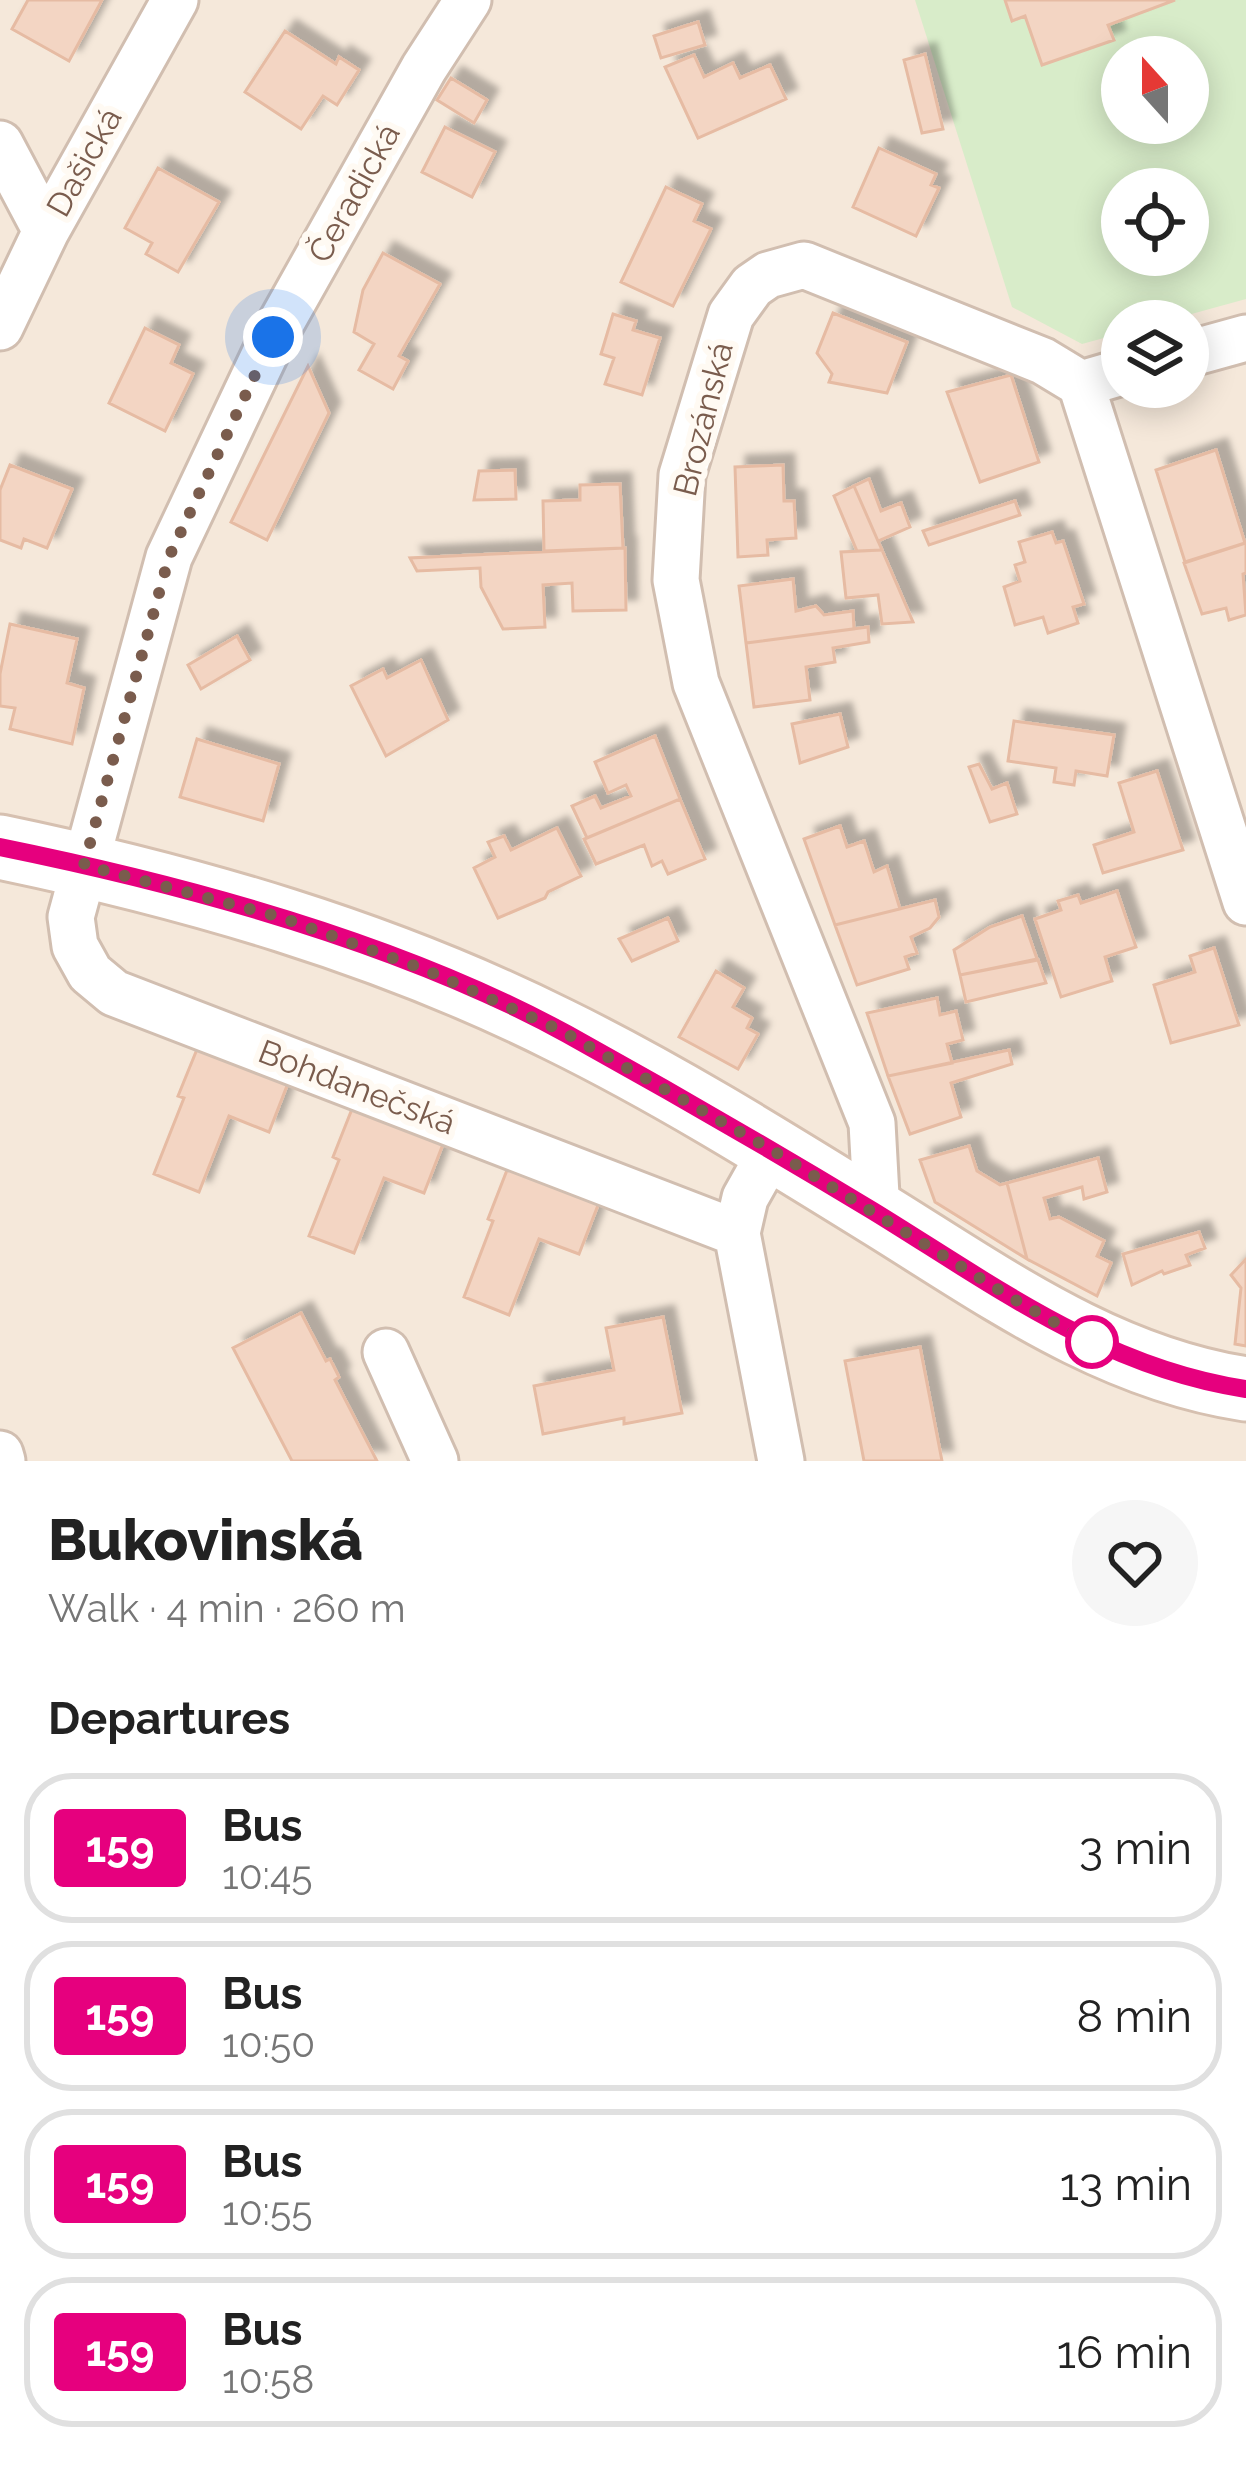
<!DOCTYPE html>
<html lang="en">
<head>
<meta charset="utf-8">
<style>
  body { margin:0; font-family:Raleway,sans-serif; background:#f6f6f6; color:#222; height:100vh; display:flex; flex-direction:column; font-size:45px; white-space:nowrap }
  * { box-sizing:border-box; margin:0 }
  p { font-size:39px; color:#767676 }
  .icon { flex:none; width:66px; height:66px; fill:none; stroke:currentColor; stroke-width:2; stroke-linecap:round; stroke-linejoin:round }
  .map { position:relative; height:1461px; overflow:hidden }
  .side { display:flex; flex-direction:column; background:#fff; flex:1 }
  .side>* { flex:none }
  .badge { padding:0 24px; border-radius:9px; font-size:42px; line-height:78px }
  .needle { width:78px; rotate:339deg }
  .tools { position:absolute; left:1101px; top:36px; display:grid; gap:24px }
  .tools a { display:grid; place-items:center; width:108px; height:108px; border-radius:50%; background:#fff; box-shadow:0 6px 30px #0003; font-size:60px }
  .you { position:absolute; width:60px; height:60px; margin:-30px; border:9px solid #fff; border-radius:50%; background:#1a73e8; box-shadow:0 0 0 18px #1a73e833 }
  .map>.badge { position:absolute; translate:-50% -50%; box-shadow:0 0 0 6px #fff }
  h2 { padding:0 48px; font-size:45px; line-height:108px }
  .round { display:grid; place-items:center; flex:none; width:126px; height:126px; border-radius:63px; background:#f6f6f6 }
  .headline { display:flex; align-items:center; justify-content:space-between; height:204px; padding:0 48px }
  h1 { font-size:57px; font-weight:800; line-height:90px }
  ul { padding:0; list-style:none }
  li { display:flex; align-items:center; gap:36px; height:150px; margin:0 24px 18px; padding:0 24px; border:6px solid #e0e0e0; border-radius:48px }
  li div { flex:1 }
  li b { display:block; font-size:45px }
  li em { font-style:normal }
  li .badge { min-width:132px; font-weight:700; text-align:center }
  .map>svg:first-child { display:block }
</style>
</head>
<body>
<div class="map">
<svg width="1246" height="1461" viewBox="0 0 1246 1461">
  <defs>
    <filter id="shadow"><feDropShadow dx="11" dy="-11" stdDeviation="3" flood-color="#0004"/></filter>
  </defs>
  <rect width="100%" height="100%" fill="#fdf6ec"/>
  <!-- residential -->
  <path fill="#f5e8da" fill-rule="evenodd" d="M 0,0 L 1246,0 L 1246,1461 L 0,1461 ZM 1122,57 L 1188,57 L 1188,123 L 1122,123 ZM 1122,189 L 1188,189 L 1188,255 L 1122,255 ZM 1122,321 L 1188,321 L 1188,387 L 1122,387 Z"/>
  <!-- green -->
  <path fill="#d8ecc9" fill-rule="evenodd" d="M 915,0 L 1246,0 L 1246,299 L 1166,321 L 1122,321 L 1122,333 L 1082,344 L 1012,307 ZM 1122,57 L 1188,57 L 1188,123 L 1122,123 ZM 1122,189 L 1188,189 L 1188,255 L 1122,255 Z"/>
  <!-- building -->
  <path fill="#f3d5c3" stroke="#e6bba3" stroke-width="3" filter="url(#shadow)" d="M 28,0 L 102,0 L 69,61 L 12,29 Z
    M 1005,0 L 1175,0 L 1108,25 L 1114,40 L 1042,65 L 1025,16 L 1012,21 Z
    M 698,22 L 705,45 L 661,58 L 654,36 Z
    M 285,31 L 336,64 L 339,57 L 359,70 L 337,105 L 323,96 L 301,129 L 245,92 Z
    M 925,54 L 943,129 L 922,133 L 904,60 Z
    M 694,55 L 704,77 L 733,63 L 740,78 L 770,65 L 786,99 L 698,138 L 665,67 Z
    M 451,78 L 487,100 L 474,123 L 437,100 Z
    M 445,127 L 495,152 L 472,197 L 422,172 Z
    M 879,148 L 936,174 L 931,185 L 939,188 L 916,236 L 853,207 Z
    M 158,168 L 219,202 L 178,272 L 146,254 L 152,243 L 125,228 Z
    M 666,187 L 702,204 L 694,221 L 711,229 L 673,306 L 621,282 Z
    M 383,253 L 440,284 L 399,356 L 408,361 L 393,389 L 359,370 L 374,344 L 354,332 L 363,290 Z
    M 833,313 L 907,342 L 887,393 L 829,382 L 832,374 L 817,353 Z
    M 613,314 L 636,321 L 633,330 L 660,338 L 642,395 L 605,384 L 614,358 L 601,354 Z
    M 145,328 L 179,345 L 171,363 L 193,374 L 165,431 L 109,403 Z
    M 308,366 L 329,413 L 267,540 L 231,522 Z
    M 1011,375 L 1039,462 L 980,482 L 947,392 Z
    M 1216,450 L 1245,543 L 1185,562 L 1156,470 Z
    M 10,465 L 72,489 L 47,548 L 24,539 L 21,548 L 0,540 L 0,490 Z
    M 783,465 L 784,501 L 794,501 L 796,538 L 767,540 L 768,555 L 738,557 L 735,467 Z
    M 515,470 L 516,499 L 474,500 L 479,471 Z
    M 869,479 L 881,511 L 901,503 L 910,527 L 878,541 L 854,486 Z
    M 620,484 L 623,548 L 544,551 L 543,501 L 580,500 L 580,485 Z
    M 854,486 L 878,541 L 882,550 L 857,551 L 834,496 Z
    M 1015,501 L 1020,515 L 929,545 L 923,531 Z
    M 1052,532 L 1056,543 L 1063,541 L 1084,604 L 1073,607 L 1078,623 L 1048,633 L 1043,617 L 1015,625 L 1004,587 L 1020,581 L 1015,565 L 1025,562 L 1019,542 Z
    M 1246,543 L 1246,573 L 1243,574 L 1246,615 L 1229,620 L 1226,608 L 1202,614 L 1184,563 Z
    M 625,548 L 626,610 L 573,611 L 572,583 L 543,585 L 545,627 L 503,629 L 481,587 L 480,568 L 417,571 L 410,558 Z
    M 882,550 L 898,587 L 913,622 L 882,624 L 878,595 L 846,598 L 841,552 Z
    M 793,579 L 796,611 L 816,606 L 824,615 L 853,611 L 854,629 L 746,643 L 739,586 Z
    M 10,624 L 77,639 L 67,683 L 84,688 L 72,744 L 10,729 L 15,708 L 0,706 L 0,674 Z
    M 868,627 L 869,642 L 833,648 L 835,662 L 806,667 L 810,700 L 754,707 L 746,643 Z
    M 237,636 L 250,660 L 201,689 L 188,665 Z
    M 421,660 L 448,720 L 386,756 L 351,686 L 383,669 L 387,678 Z
    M 840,714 L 848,747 L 800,763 L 792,724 Z
    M 1014,721 L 1114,735 L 1107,776 L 1076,771 L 1074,785 L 1054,782 L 1056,768 L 1008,761 Z
    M 655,736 L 680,799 L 587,838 L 572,806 L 595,796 L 601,808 L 631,796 L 626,785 L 608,793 L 595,762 Z
    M 197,739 L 279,764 L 263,821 L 180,797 Z
    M 979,764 L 992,789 L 1007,783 L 1017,814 L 990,822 L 969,767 Z
    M 1157,771 L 1183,850 L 1103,873 L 1094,845 L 1134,832 L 1119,783 Z
    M 680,799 L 705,859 L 668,874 L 662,861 L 652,866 L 644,845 L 596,864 L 584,839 Z
    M 840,826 L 847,847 L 864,841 L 874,872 L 887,866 L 900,909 L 835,925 L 804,839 Z
    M 557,828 L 581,876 L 548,892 L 545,898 L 498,918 L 474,868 L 495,857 L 488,842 L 504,836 L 511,850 Z
    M 1117,891 L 1136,947 L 1105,957 L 1112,981 L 1061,997 L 1035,919 L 1061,910 L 1058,901 L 1078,895 L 1081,903 Z
    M 935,900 L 939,917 L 930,928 L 911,937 L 917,953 L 905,957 L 909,969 L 857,985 L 835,925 Z
    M 1022,916 L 1037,959 L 960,975 L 954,950 L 990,927 Z
    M 668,918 L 678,941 L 632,961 L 619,939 Z
    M 1214,948 L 1239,1025 L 1171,1043 L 1154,985 L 1195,972 L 1190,956 Z
    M 1038,960 L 1046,983 L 966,1002 L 960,975 Z
    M 716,971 L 744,988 L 733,1007 L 752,1018 L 747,1028 L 758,1034 L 738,1069 L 679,1037 Z
    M 937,998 L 940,1015 L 956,1011 L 963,1040 L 947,1044 L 952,1063 L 888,1076 L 867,1013 Z
    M 200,1042 L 290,1078 L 269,1132 L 229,1116 L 199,1192 L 154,1174 L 184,1098 L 178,1096 Z
    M 1009,1050 L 1012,1064 L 951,1083 L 961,1117 L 910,1134 L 888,1076 Z
    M 354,1104 L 445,1139 L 424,1193 L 384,1178 L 354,1253 L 309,1236 L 339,1160 L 333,1157 Z
    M 969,1146 L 977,1171 L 1000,1185 L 1007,1183 L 1027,1259 L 935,1202 L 920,1160 Z
    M 1098,1158 L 1107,1192 L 1084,1199 L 1082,1187 L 1044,1198 L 1050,1219 L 1059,1217 L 1104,1241 L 1097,1256 L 1111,1263 L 1097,1296 L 1027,1259 L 1007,1183 Z
    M 509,1165 L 600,1200 L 579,1254 L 539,1239 L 509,1315 L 464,1297 L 493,1221 L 488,1219 Z
    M 1199,1232 L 1205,1248 L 1186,1255 L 1190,1265 L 1164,1274 L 1162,1271 L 1132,1285 L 1123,1254 Z
    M 1246,1259 L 1246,1346 L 1235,1344 L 1241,1288 L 1231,1275 Z
    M 301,1313 L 326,1361 L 330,1359 L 339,1377 L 335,1380 L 377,1461 L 292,1461 L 233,1348 Z
    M 663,1317 L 682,1413 L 624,1424 L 624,1418 L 543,1434 L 534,1386 L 614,1370 L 606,1328 Z
    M 920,1347 L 942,1461 L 864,1461 L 845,1361 Z"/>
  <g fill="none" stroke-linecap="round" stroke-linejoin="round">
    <!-- street casing -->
    <g stroke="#d1beb0" stroke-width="51">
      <path id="street" d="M 468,0 L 424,68 L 273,337 L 169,557 L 71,917 L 75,946 L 90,973 L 114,993 L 737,1233
        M 0,144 L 46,231
        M 0,327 L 46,231 L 175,0
        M 1188,354 L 1246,338
        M 1081,384 L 1246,902
        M 772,1150 L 745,1198 L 737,1233 L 781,1461
        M 877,1214 L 872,1123 L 696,683 L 676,580 L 682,475 L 731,315 L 752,286 L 768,275 L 804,265 L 1043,361 L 1081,384 L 1122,372
        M 386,1352 L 435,1461
        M 0,1454 L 2,1461"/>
    </g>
    <!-- secondary casing -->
    <g stroke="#d6c0b0" stroke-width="69">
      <path id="secondary" d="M 0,847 C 192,887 383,942 559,1030 C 669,1084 776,1151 881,1216 C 997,1288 1108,1368 1246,1389"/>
    </g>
    <!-- street -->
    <use href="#street" stroke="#fff" stroke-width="45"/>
    <!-- secondary -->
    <use href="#secondary" stroke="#fff" stroke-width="63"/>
  </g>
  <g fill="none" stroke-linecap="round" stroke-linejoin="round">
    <!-- line casing -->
    <g stroke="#fff" stroke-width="27">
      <path id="line" d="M 0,847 C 187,885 399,942 567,1034 C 670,1091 772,1150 873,1211 C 992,1284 1104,1368 1246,1389"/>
    </g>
    <!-- line -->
    <use href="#line" stroke="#e6007e" stroke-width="18"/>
    <!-- walk -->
    <path stroke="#7a5c4d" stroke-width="12" stroke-dasharray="0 21.6" d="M 273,337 L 169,557 L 84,865 L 280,917 L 426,970 L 560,1030 L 772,1150 L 1022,1304 L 1097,1346 L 1092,1342"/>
  </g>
  <!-- markers -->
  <circle fill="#fff" stroke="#e6007e" stroke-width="6" cx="1092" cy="1342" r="24"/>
  <g text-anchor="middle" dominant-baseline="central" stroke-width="12" stroke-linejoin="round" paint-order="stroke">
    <!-- street labels -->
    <g font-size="33" fill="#7a5c4d" stroke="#fffaf3">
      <text transform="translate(84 162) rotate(-61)">Dašická</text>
      <text transform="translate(354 193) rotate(-61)">Čeradická</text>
      <text transform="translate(703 419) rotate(-76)">Brozánská</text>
      <text transform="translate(357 1087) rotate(21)">Bohdanečská</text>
    </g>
  </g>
</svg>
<div class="tools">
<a><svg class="needle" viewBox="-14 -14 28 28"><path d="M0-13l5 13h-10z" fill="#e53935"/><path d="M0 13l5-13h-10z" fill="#767676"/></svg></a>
<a><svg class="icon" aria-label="locate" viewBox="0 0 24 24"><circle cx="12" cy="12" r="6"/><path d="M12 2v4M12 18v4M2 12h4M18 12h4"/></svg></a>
<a><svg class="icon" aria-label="layers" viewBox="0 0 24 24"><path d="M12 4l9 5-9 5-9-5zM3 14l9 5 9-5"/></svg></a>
</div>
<div class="you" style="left:273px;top:337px"></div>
</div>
<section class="side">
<div class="headline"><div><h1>Bukovinská</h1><p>Walk · 4 min · 260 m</p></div><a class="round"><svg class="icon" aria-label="heart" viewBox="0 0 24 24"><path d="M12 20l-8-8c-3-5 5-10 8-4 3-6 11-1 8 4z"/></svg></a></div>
<h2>Departures</h2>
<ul>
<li><span class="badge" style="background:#e6007e;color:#fff">159</span><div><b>Bus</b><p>10:45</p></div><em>3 min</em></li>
<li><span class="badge" style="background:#e6007e;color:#fff">159</span><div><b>Bus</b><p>10:50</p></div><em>8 min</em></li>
<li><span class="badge" style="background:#e6007e;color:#fff">159</span><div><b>Bus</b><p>10:55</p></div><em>13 min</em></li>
<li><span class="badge" style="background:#e6007e;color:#fff">159</span><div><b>Bus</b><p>10:58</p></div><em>16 min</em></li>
</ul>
</section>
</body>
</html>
